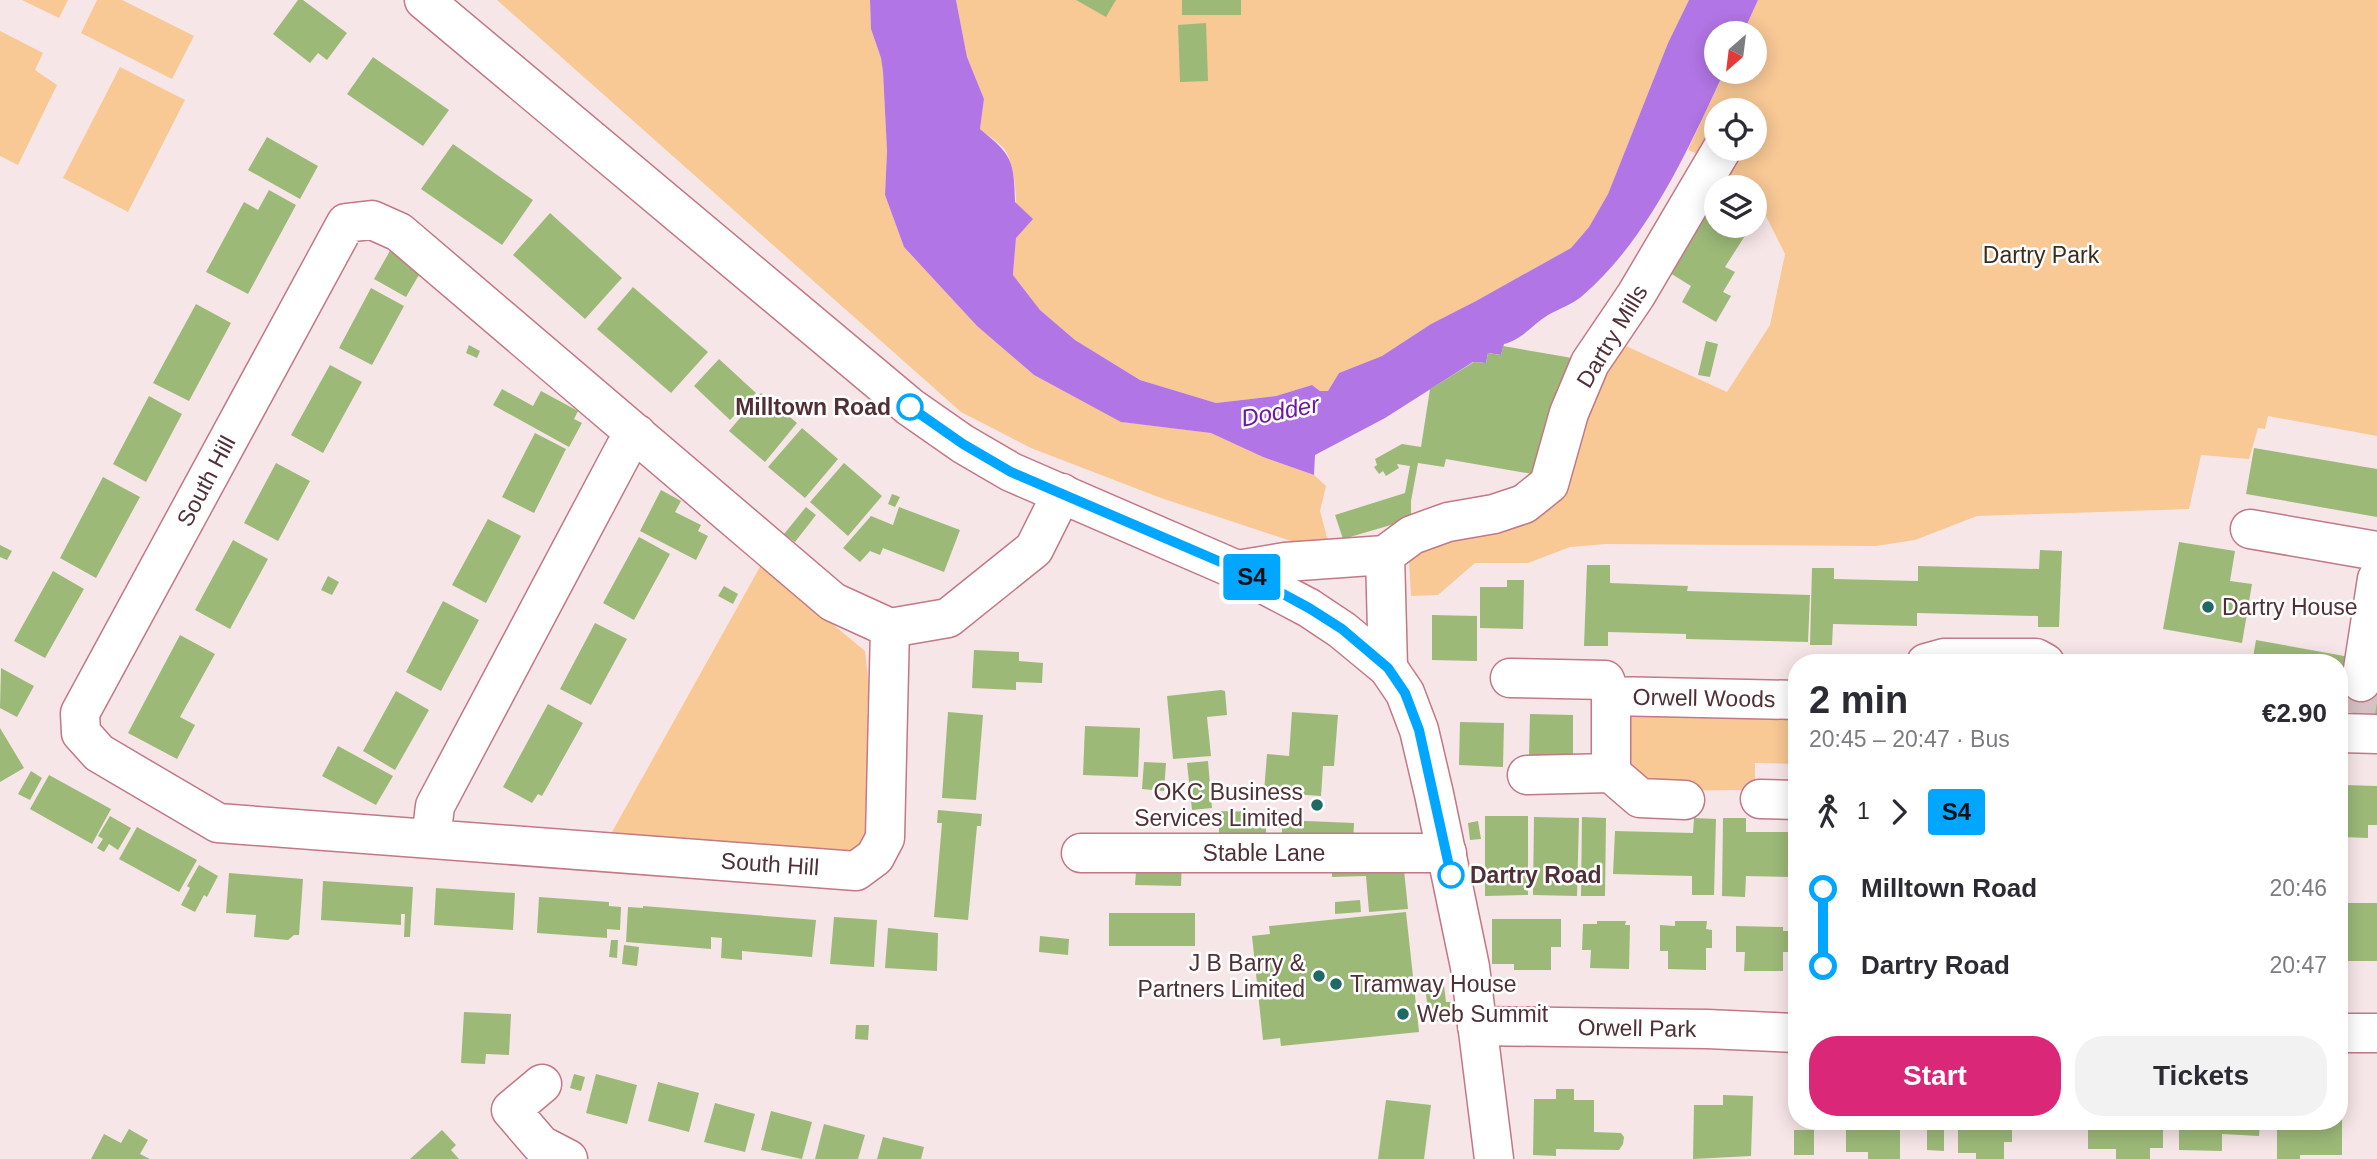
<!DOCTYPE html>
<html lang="en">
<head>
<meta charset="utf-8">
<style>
  body { margin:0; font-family:Arial,sans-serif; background:#f2f2f3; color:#2b2b33; height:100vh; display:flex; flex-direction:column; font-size:26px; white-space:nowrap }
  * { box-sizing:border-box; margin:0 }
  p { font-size:23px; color:#7c7c81 }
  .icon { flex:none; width:38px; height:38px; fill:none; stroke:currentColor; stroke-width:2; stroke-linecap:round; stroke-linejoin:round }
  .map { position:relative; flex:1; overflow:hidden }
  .drawer { position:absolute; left:1788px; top:654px; width:560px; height:476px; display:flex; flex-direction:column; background:#fff; border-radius:28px; box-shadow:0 4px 18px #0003 }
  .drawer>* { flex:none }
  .badge { padding:0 14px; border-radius:5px; font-size:24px; line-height:46px }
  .needle { width:46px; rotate:208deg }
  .controls { position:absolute; left:1704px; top:21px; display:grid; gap:14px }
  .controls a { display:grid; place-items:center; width:63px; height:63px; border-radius:50%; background:#fff; box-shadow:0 4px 18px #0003; font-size:35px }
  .map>.badge { position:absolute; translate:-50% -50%; box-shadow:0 0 0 4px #fff }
  .legs { display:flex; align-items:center; gap:10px; height:77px; padding:0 21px; font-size:23px }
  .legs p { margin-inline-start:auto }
  .headline { display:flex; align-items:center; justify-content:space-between; height:119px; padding:0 21px }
  h1 { font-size:38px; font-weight:700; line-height:52px }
  .cta { display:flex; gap:14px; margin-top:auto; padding:14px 21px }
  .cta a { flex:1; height:80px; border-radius:28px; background:#db2777; color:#fff; font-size:28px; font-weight:700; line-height:80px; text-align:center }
  .cta a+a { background:#f2f2f3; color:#2b2b33 }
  ul { padding:0 21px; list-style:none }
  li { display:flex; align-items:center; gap:24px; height:77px; font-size:26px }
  li i { display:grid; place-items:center; width:10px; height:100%; margin:0 9px; background:currentColor }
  li i::after { content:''; width:18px; height:18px; margin:-9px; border:5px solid; border-radius:50%; background:#fff }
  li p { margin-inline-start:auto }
  li:first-child i { background:linear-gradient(#0000 50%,currentColor 0) }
  li:last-child i { background:linear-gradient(currentColor 50%,#0000 0) }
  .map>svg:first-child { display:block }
</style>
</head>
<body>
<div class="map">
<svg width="2377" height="1159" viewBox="0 0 2377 1159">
  <rect width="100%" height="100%" fill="#f7e6e8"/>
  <!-- green -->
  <path fill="#f8c895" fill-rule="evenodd" d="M 22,0 L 68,0 L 59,18 Z
    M 97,0 L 122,0 L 194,36 L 172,79 L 81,33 Z
    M 497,0 L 870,0 L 871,29 L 881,58 L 883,72 L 887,151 L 885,195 L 904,247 L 977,326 L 1034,375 L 1122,422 L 1212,433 L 1263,457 L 1314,475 L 1326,486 L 1320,511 L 1328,541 L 1294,542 L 1161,498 L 1031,448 L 961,412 Z
    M 956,0 L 1689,0 L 1668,43 L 1608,194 L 1589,227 L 1571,248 L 1476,301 L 1431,324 L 1382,356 L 1339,373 L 1328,391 L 1320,391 L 1312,385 L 1276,396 L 1216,403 L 1140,380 L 1075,340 L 1040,310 L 1013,275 C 1016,244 1022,177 1005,150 C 999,142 987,135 980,129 L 984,99 L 967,57 Z
    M 1758,0 L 2377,0 L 2377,436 L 2268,416 L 2265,429 L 2258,428 L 2249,459 L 2201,455 L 2189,509 L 1977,516 L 1915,540 L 1876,546 L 1606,544 L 1570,547 L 1528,563 L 1475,563 L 1438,595 L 1411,596 L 1409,562 L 1417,544 L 1528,507 L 1617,342 L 1727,392 L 1770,325 L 1785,254 L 1765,214 L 1755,203 L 1755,187 L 1741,187 L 1719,163 L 1688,150 L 1724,72 L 1755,72 L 1755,33 L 1743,33 ZM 1717,110 L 1755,110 L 1755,149 L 1717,149 Z
    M 0,31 L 43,53 L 35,70 L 57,85 L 18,165 L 0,156 Z
    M 120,67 L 185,100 L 128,212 L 63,178 Z
    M 761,565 L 865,651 L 869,686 L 867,713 L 876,743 L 871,830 L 856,851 L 831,856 L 607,841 Z
    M 1621,709 L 1796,711 L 1796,764 L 1755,763 L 1755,781 L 1747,790 L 1644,791 L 1624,777 Z"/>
  <!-- water -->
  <path fill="#b275e5" d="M 870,0 L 956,0 L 967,57 L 984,99 L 980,129 C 1012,155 1014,160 1015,202 L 1033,219 L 1016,238 L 1013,275 L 1040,310 L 1075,340 L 1140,380 L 1216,403 L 1276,396 L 1312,385 L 1320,391 L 1328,391 L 1339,373 L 1382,356 L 1431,324 L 1476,301 L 1571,248 L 1589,227 L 1608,194 L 1668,43 L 1689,0 L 1758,0 L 1743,33 L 1717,33 L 1717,72 L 1724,72 C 1688,150 1648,240 1581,297 C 1572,304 1559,309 1548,315 C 1533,324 1522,340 1504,344 L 1501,355 L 1488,353 L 1486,363 L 1473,362 L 1385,418 L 1315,455 L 1314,475 L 1263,457 L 1211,433 L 1121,422 L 1034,375 L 977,326 L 904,247 L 885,195 L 887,151 L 883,72 L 881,58 L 871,29 Z"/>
  <!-- building -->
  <path fill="#9cb978" d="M 298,0 L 303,0 L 347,33 L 327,60 L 318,53 L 310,63 L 273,34 Z
    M 1076,0 L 1116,0 L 1106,17 Z
    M 1182,0 L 1241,0 L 1241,15 L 1182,15 Z
    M 1206,23 L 1208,81 L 1180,82 L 1178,25 Z
    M 373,57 L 449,110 L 423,146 L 347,94 Z
    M 267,137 L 318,166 L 300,199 L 248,170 Z
    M 453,144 L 533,200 L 502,245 L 421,189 Z
    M 269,190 L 296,205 L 248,294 L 206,272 L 244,202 L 258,210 Z
    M 1717,193 L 1717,226 L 1746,226 L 1748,231 L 1725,267 L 1735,272 L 1723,292 L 1731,296 L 1716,322 L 1682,302 L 1691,286 L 1670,273 Z
    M 550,213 L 622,278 L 585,319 L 513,255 Z
    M 391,249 L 423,268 L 406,297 L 374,279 Z
    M 633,287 L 708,352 L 671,393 L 597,329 Z
    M 371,288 L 404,306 L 372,365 L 339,348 Z
    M 196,304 L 231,323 L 189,401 L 153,383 Z
    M 1706,341 L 1718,344 L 1710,377 L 1698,375 Z
    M 469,345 L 480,351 L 477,358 L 466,353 Z
    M 1503,346 L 1578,359 L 1538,475 L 1446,459 L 1444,467 L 1418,463 L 1411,501 L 1411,517 L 1408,520 L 1343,539 L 1335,515 L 1405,493 L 1410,466 L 1397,464 L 1399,468 L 1386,476 L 1383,471 L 1379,474 L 1374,467 L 1377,465 L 1375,459 L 1402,444 L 1421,447 L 1430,389 L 1474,362 L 1486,363 L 1488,353 L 1501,355 Z
    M 719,359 L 756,393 L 730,420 L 694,386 Z
    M 330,365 L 362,382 L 323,453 L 291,435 Z
    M 502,389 L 533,406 L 541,391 L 578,411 L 574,419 L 582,423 L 569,447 L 493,405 Z
    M 761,393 L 797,423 L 765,462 L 729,431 Z
    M 149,396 L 182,414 L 146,482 L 113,464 Z
    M 802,428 L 838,459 L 805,498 L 768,467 Z
    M 535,433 L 566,449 L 534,513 L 502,497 Z
    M 2254,448 L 2377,469 L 2377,517 L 2246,494 Z
    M 276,463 L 310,481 L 278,541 L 244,523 Z
    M 844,463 L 882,496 L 848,536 L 810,502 Z
    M 103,477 L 140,497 L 96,578 L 60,558 Z
    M 661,490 L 681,501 L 675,512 L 701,525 L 698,531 L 708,536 L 696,560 L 640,531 Z
    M 892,494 L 900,497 L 895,507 L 888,504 Z
    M 806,507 L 816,515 L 795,542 L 784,534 Z
    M 899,507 L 960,530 L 944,572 L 883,548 L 880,555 L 870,551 L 860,562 L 843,548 L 871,516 L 893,525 Z
    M 488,519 L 521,536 L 486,603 L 452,585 Z
    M 639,537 L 670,554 L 634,620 L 603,603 Z
    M 233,540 L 268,559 L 230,629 L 195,610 Z
    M 2179,542 L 2235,551 L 2230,581 L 2252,584 L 2242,643 L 2163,629 Z
    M 0,545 L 12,551 L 7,560 L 0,557 Z
    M 2040,550 L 2062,551 L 2059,627 L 2038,627 L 2038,616 L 1917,613 L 1917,626 L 1833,624 L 1832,645 L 1810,645 L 1812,568 L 1834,568 L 1834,579 L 1918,581 L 1918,566 L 2039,569 Z
    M 1587,565 L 1610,565 L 1610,583 L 1688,586 L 1687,591 L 1810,595 L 1808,642 L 1686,639 L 1686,634 L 1608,632 L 1608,646 L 1584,646 Z
    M 53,571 L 84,589 L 45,658 L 14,641 Z
    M 328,576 L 339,582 L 332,595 L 321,590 Z
    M 1507,580 L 1524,580 L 1523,629 L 1480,628 L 1480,587 L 1507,587 Z
    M 724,586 L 738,594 L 733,604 L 718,596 Z
    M 443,601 L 479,620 L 441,691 L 406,672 Z
    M 1432,615 L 1477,616 L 1477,661 L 1432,660 Z
    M 595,623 L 627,639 L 591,705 L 560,689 Z
    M 180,635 L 215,654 L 180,717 L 195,725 L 177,759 L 128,733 Z
    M 2256,640 L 2355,658 L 2377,685 L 2377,717 L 2340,710 L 2340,663 L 2252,663 Z
    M 974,650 L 1019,652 L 1019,661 L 1043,663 L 1042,683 L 1016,682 L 1016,690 L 972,688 Z
    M 2132,660 L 2173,661 L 2173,663 L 2132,663 Z
    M 1,668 L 34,686 L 17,717 L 0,708 Z
    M 1221,690 L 1225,691 L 1227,715 L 1207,717 L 1211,756 L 1173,759 L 1167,696 Z
    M 396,691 L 429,710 L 395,770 L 363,751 Z
    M 548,704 L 583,723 L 542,796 L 538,794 L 532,803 L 503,787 Z
    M 948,712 L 983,715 L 976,800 L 942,798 Z
    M 1292,712 L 1338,715 L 1334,766 L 1323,766 L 1321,796 L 1264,792 L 1267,754 L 1289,756 Z
    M 1530,714 L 1573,715 L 1573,757 L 1529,757 Z
    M 1460,722 L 1504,723 L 1503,767 L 1459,765 Z
    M 1085,726 L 1140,728 L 1138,777 L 1083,775 Z
    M 0,728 L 24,768 L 0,782 Z
    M 338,746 L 393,776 L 376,805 L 322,776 Z
    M 1208,761 L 1212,808 L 1192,810 L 1187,763 Z
    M 1144,762 L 1166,763 L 1164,791 L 1142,789 Z
    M 31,771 L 42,778 L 30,800 L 18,794 Z
    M 49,775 L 111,809 L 92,844 L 30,809 Z
    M 2344,785 L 2377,786 L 2377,825 L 2368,825 L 2368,838 L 2343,837 Z
    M 938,810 L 982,814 L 981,826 L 977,826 L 968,920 L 934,917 L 942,823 L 937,823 Z
    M 1219,811 L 1266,812 L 1266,844 L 1219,844 Z
    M 110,816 L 131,828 L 118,850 L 109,844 L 104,852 L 97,848 L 103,839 L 98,836 Z
    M 1485,816 L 1528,816 L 1528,895 L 1485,896 Z
    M 1534,817 L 1579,818 L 1577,896 L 1533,895 Z
    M 1582,817 L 1606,818 L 1605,896 L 1581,896 Z
    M 1694,818 L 1716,819 L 1714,895 L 1692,895 L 1692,876 L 1613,874 L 1615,831 L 1693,833 Z
    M 1723,818 L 1746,818 L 1746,832 L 1797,832 L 1797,877 L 1746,876 L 1745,897 L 1722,896 Z
    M 1282,820 L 1354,823 L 1353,846 L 1282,843 Z
    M 1478,821 L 1481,839 L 1470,840 L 1468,823 Z
    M 137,827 L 197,860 L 179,892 L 119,859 Z
    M 1137,859 L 1182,860 L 1181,886 L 1135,885 Z
    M 1403,860 L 1408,909 L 1369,912 L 1366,876 L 1332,877 L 1332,862 Z
    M 199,865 L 218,876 L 207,897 L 204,895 L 195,912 L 181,905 L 190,888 L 187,886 Z
    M 229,873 L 303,879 L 299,935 L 294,935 L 288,940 L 254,937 L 256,915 L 226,913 Z
    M 323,881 L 413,887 L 410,937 L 404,937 L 405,914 L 401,914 L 401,925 L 321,920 Z
    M 436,888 L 515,893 L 513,930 L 434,925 Z
    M 539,897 L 609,902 L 609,906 L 621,907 L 620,930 L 607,929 L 607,938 L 537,933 Z
    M 1360,900 L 1361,912 L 1335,914 L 1335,902 Z
    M 2340,903 L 2377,903 L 2377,961 L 2340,961 Z
    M 643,906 L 816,920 L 812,957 L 742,951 L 742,960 L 721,958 L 722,938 L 711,937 L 711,949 L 626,942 L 628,907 L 643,908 Z
    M 1406,912 L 1419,1032 L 1281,1046 L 1280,1038 L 1263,1040 L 1252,936 L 1270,934 L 1269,926 Z
    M 1109,913 L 1195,913 L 1195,946 L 1109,946 Z
    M 834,917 L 877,920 L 874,967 L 830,964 Z
    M 1492,919 L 1561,919 L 1561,947 L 1551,947 L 1551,970 L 1514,970 L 1514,964 L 1492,964 Z
    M 1597,921 L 1626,921 L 1625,925 L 1630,925 L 1629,969 L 1590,968 L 1591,950 L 1582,950 L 1583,924 L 1597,924 Z
    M 1675,921 L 1707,921 L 1706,929 L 1712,930 L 1712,948 L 1706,948 L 1706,970 L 1668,969 L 1668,951 L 1660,951 L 1660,925 L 1675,926 Z
    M 1736,926 L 1783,927 L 1783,931 L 1792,931 L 1791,952 L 1783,952 L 1783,971 L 1744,971 L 1745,952 L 1736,952 Z
    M 888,928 L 938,933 L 937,971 L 885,968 Z
    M 1040,936 L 1069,939 L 1068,955 L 1039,952 Z
    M 611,940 L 618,940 L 617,958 L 609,957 Z
    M 624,945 L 639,947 L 637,966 L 622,964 Z
    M 1444,985 L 1446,1002 L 1451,1002 L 1453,1019 L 1430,1022 L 1425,988 Z
    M 464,1012 L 511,1014 L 509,1055 L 486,1054 L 485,1064 L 461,1063 Z
    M 856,1025 L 869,1025 L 868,1040 L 855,1039 Z
    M 574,1074 L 585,1077 L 581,1091 L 570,1088 Z
    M 596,1074 L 637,1085 L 627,1124 L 586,1113 Z
    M 658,1082 L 699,1093 L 689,1132 L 648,1121 Z
    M 1556,1089 L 1574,1089 L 1574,1100 L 1594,1100 L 1594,1132 L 1621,1133 L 1624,1137 L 1623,1144 L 1619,1150 L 1556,1149 L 1556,1156 L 1533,1155 L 1534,1099 L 1556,1099 Z
    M 1723,1095 L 1753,1096 L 1751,1156 L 1693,1159 L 1694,1105 L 1723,1105 Z
    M 2340,1095 L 2342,1095 L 2342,1155 L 2300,1155 L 2300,1159 L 2277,1159 L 2277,1122 L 2340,1122 Z
    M 1386,1100 L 1431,1105 L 1424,1159 L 1378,1159 Z
    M 715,1103 L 755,1114 L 745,1152 L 704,1142 Z
    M 771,1111 L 812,1122 L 802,1159 L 761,1150 Z
    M 1829,1122 L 1900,1122 L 1900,1159 L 1868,1159 L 1868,1152 L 1846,1152 L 1846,1126 L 1829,1126 Z
    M 1927,1122 L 1944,1122 L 1944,1151 L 1927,1150 Z
    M 1958,1122 L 2012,1122 L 2012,1142 L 2004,1142 L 2004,1159 L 1976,1159 L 1976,1153 L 1958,1153 Z
    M 2088,1122 L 2163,1122 L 2163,1148 L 2150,1148 L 2150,1159 L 2116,1159 L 2116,1149 L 2088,1149 Z
    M 2179,1122 L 2260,1122 L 2259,1136 L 2222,1134 L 2222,1151 L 2179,1150 Z
    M 824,1124 L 865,1135 L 858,1159 L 815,1159 Z
    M 129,1129 L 148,1140 L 140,1154 L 150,1159 L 91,1159 L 104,1134 L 121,1143 Z
    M 442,1130 L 456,1145 L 451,1150 L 459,1159 L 410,1159 Z
    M 1794,1130 L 1814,1130 L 1814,1155 L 1794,1155 Z
    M 883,1137 L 924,1147 L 921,1159 L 877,1159 Z"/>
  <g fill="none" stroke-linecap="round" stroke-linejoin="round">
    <!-- minor-tunnel -->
    <path stroke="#d6c2c4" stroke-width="38" stroke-dasharray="38 19" stroke-linecap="butt" d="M 2356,713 L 2361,682"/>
    <!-- minor casing -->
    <g stroke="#c27886" stroke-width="41">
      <path id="minor" d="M 2250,529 L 2377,551
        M 1385,555 L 1388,668
        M 1237,570 L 1285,562 L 1385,555 L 1412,535 L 1448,522 L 1494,514 L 1524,504 L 1549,484 L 1569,413 L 1590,363 L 1636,295 L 1722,149
        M 890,628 L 885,838 L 875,857 L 856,871 L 218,823 L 99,753 L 81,733 L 80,713 L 346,223 L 372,220 L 399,232 L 833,602 L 890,628 L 948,618 L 1034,549 L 1062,493
        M 1926,663 L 1944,658 L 2036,658 L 2045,663
        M 1510,678 L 1605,680 L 1611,696 L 1611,773 L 1527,775
        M 2361,682 L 2377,579
        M 1611,696 L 1797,700
        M 2340,733 L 2377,734
        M 1611,773 L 1640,798 L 1685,800
        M 1760,799 L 1797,800
        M 431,839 L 435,806 L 625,448 L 637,434
        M 1081,853 L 1447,853
        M 1477,1026 L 1707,1029 L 1797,1033
        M 2340,1033 L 2377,1033
        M 542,1084 L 511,1110 L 541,1145 L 568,1159"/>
    </g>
    <!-- major casing -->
    <g stroke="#c27886" stroke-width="41">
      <path id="major" d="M 424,0 L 910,407 L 963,444 L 1011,472 L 1237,570 L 1309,608 L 1342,630 L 1388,668 L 1405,693 L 1419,730 L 1434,794 L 1470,967 L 1494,1159"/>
    </g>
    <!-- minor -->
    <use href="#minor" stroke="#fff" stroke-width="38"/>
    <!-- major -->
    <use href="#major" stroke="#fff" stroke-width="38"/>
  </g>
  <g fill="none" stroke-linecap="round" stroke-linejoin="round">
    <!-- line-1 casing -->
    <g stroke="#fff" stroke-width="16">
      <path id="line-1" d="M 910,407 L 963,444 L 1011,472 L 1237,569 L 1309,608 L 1342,629 L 1388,668 L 1405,693 L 1419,730 L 1451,875"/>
    </g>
    <!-- line-1 -->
    <use href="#line-1" stroke="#00a6ff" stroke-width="10"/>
  </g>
  <!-- markers -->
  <g fill="#fff" stroke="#00a6ff" stroke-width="3.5">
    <circle cx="910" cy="407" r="12"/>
    <circle cx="1451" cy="875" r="12"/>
  </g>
  <g fill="#1f6a64" stroke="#fff" stroke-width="2.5">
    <circle cx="2208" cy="607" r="7"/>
    <circle cx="1317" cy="805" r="7"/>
    <circle cx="1319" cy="976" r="7"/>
    <circle cx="1336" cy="984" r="7"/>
    <circle cx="1403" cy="1014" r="7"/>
  </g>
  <g text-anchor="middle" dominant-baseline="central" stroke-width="5" stroke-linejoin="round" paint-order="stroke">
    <!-- park labels -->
    <g font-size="23" fill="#3d2c19" stroke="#fff">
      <text x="2041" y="255">Dartry Park</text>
    </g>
    <!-- street labels -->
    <g font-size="23" fill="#503036" stroke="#fff">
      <text transform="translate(1612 336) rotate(-59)">Dartry Mills</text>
      <text transform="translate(206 481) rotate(-62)">South Hill</text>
      <text transform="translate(1704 698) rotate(1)">Orwell Woods</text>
      <text x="1264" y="853">Stable Lane</text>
      <text transform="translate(770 864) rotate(4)">South Hill</text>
      <text transform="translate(1637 1028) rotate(1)">Orwell Park</text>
    </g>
    <!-- stop labels -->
    <g font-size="23" font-weight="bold" fill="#503036" stroke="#fff" text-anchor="end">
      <text x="891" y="407">Milltown Road</text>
      <text x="1470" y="875" text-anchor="start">Dartry Road</text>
    </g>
    <!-- poi labels -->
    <g font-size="23" fill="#503036" stroke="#fff" text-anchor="start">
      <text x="2222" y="607">Dartry House</text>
      <text x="1303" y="792" text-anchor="end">OKC Business<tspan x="1303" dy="26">Services Limited</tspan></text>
      <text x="1305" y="963" text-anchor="end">J B Barry &amp;<tspan x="1305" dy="26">Partners Limited</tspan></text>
      <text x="1350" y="984">Tramway House</text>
      <text x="1417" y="1014">Web Summit</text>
    </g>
    <!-- water labels -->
    <g font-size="24" font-style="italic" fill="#6e18a0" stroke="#fff">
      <text transform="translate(1280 411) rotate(-11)">Dodder</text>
    </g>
  </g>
</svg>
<div class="controls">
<a><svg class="needle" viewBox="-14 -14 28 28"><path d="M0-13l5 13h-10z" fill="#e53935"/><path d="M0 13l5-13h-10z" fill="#7c7c81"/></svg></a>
<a><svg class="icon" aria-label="locate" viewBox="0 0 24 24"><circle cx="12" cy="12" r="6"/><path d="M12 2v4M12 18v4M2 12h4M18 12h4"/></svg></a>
<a><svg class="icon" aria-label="layers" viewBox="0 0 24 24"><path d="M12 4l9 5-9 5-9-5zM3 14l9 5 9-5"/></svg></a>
</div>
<b class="badge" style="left:1252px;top:577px;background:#00a6ff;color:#111">S4</b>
<section class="drawer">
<div class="headline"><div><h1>2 min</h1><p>20:45 – 20:47 · Bus</p></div><b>€2.90</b></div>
<div class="legs"><svg class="icon" aria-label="walk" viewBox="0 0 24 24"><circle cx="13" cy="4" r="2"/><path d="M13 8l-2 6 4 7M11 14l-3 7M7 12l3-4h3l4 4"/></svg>1<svg class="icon" aria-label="forward" viewBox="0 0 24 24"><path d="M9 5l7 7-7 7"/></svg><b class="badge" style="background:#00a6ff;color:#111">S4</b></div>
<ul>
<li><i style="color:#00a6ff"></i><b>Milltown Road</b><p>20:46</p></li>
<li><i style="color:#00a6ff"></i><b>Dartry Road</b><p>20:47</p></li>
</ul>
<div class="cta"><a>Start</a><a>Tickets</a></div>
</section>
</div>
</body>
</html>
